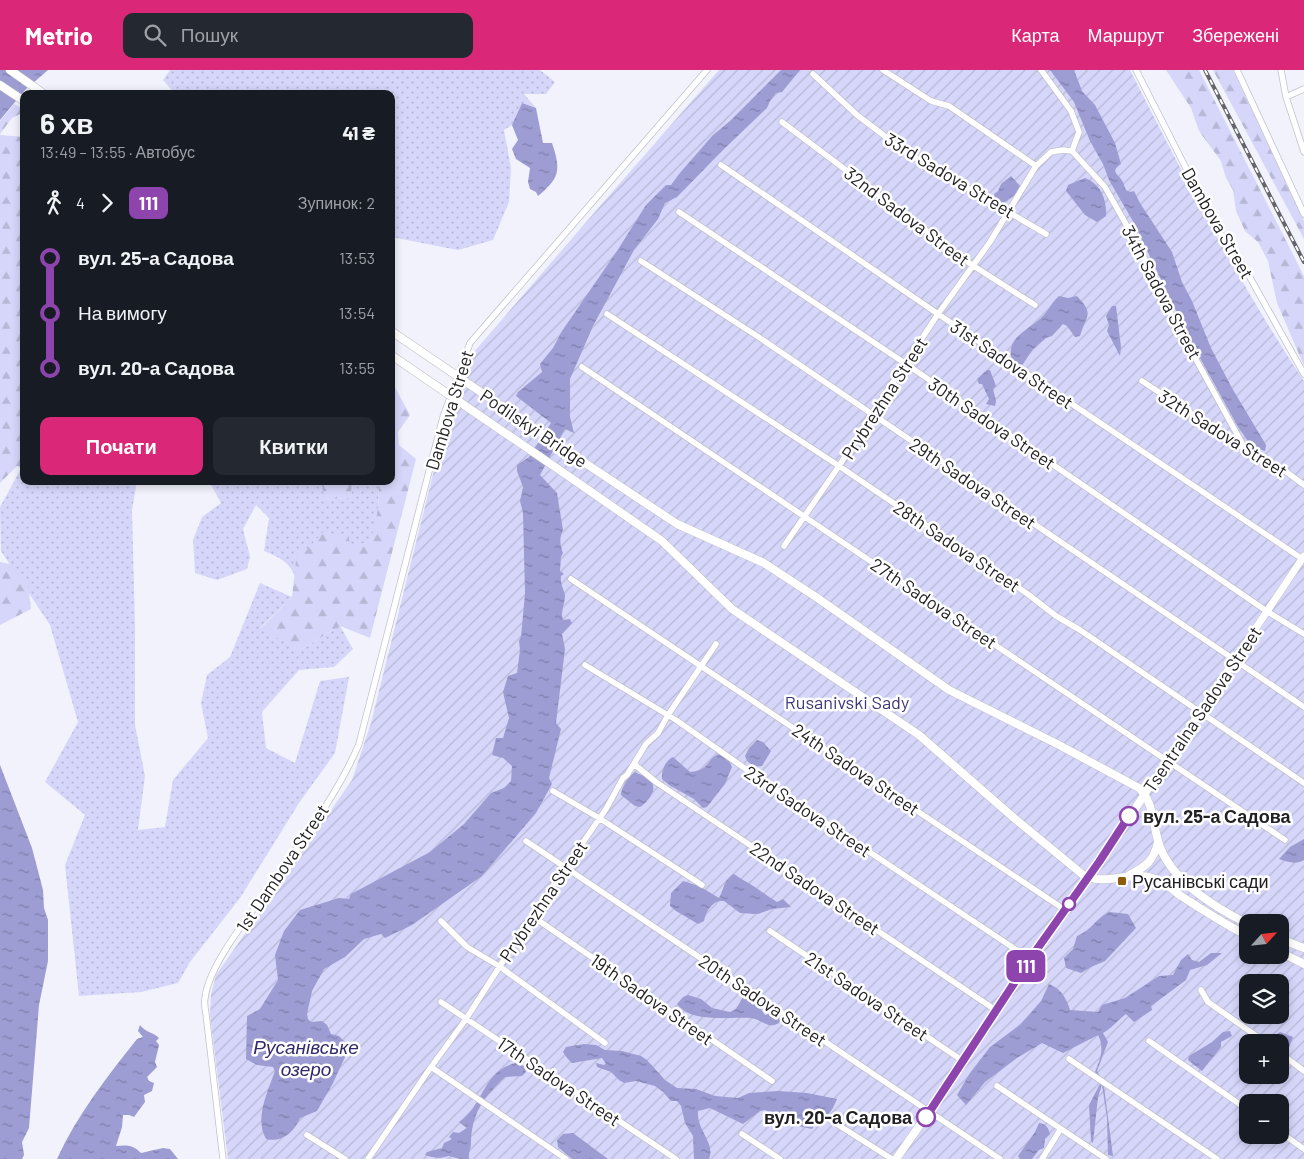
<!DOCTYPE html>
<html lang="uk">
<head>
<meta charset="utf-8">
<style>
  body { margin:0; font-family:Barlow,sans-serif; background:#242831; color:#f1f3f6; height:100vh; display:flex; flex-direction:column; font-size:19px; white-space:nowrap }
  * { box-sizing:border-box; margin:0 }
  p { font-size:16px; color:#9ea1a6 }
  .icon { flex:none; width:28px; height:28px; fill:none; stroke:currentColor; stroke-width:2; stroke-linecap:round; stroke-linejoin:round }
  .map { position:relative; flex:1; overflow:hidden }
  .details { position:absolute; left:20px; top:20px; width:375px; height:395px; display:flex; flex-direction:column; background:#171b24; border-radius:10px; box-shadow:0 2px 8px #0003 }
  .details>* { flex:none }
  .badge { padding:0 10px; border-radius:8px; font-size:18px; line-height:32px }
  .needle { width:32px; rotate:63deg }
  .tools { position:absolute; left:1239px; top:844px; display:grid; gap:10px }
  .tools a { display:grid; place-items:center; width:50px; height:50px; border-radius:10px; background:#171b24; box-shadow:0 2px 8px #0003; font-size:25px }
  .map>.badge { position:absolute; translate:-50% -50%; box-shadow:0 0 0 2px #fff }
  .legs { display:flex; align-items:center; gap:8px; height:55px; padding:0 20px; font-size:16px }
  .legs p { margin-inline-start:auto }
  .headline { display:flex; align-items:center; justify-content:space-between; height:85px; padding:0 20px }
  h1 { font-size:28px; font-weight:700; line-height:38px }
  .cta { display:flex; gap:10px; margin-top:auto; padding:10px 20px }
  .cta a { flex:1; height:58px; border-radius:10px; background:#db2777; color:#fff; font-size:20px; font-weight:700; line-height:58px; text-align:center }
  .cta a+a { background:#242831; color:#f1f3f6 }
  ul { padding:0 20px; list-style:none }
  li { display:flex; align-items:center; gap:18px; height:55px; font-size:19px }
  li i { display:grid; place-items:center; width:8px; height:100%; margin:0 6px; background:currentColor }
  li i::after { content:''; width:12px; height:12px; margin:-6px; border:4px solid; border-radius:50%; background:#171b24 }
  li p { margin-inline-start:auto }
  li:first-child i { background:linear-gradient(#0000 50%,currentColor 0) }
  li:last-child i { background:linear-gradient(currentColor 50%,#0000 0) }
  header { display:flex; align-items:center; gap:30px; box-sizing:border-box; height:70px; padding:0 25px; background:#db2777; color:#fff }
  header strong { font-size:24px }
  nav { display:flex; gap:28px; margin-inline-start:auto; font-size:18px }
  .search { width:350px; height:45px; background:#242831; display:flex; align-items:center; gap:12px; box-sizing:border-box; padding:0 18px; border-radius:10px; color:#9ea1a6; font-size:19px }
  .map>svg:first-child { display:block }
</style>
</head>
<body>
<header>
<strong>Metrio</strong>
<div class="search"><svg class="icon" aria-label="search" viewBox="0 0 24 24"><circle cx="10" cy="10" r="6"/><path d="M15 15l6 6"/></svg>Пошук</div>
<nav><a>Карта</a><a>Маршрут</a><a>Збережені</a></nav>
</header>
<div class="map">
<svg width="1304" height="1089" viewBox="0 0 1304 1089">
  <defs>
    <pattern id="grass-dots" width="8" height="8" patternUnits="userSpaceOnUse" patternTransform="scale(1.25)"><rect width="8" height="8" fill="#d6d6fa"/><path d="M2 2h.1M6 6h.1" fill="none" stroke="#b7b7d6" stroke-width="1.8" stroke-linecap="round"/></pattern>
    <pattern id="forest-firs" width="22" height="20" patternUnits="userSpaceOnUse" patternTransform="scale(1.25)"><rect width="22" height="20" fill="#d6d6fa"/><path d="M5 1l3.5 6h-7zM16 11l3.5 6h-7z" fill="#b7b7d6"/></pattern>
    <pattern id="garden-furrows" width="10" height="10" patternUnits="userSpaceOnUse" patternTransform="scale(1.25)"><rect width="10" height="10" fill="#d6d6fa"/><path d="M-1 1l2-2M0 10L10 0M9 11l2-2" fill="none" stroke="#b7b7d6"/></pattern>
    <pattern id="water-ripples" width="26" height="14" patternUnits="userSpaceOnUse" patternTransform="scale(1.25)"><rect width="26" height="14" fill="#9d9cd3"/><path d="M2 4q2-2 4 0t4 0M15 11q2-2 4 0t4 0" fill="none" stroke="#807fab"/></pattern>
  </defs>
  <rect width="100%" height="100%" fill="#f2f2fc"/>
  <!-- grass -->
  <path fill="url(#grass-dots)" d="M 170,0 L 540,0 L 555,12 L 546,24 L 524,24 L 536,38 L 522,33 L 512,55 L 504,60 L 511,98 L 509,132 L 493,170 L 458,180 L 391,167 L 391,24 L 175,24 L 163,10 Z
    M 24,393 L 24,411 L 137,411 L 132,440 L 135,556 L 135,655 L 145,706 L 138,760 L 165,757 L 173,710 L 208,668 L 201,633 L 207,605 L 230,587 L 260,513 L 292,527 L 260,558 L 300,580 L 340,556 L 353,579 L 334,597 L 299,600 L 262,642 L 266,678 L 295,693 L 320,611 L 349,607 L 335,683 L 299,733 L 240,828 L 190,892 L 178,913 L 141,922 L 79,926 L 65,795 L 85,745 L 45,712 L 78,652 L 50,555 L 1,481 L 0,437 Z
    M 209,411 L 321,411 L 326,430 L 351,427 L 352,411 L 378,411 L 379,421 L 377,451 L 370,473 L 300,520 C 292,495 288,491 264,481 L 269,448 L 256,435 L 243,459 L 250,487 L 247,499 L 217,510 L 195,503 L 193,470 L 202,447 L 221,433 Z"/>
  <!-- forest -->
  <path fill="url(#forest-firs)" d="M 1166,0 L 1199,0 L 1304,206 L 1304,296 L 1277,233 L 1268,191 L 1258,172 L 1245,161 L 1236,141 L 1233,120 L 1226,108 L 1221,91 L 1199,61 L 1191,38 Z
    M 1213,0 L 1233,0 L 1304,151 L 1304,169 Z
    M 14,34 L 24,39 L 24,42 L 12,48 L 0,64 L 0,51 Z
    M 0,65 L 24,67 L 24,399 L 17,396 L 0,413 Z
    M 391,310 L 410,345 L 398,362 L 399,375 L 416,389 L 370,568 L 340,556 L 300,580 L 260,559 L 292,527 L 297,482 L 306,481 L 323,462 L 341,465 L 348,462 L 350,475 L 370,472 C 376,452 381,432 378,411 L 391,411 Z
    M 321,411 L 352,411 L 351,427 L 325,430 Z
    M 0,492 L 13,495 L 28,514 L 31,539 L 0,555 Z"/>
  <!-- garden -->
  <path fill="url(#garden-furrows)" fill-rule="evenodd" d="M 719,0 L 1130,0 C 1184,106 1238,212 1304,311 L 1304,1089 L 228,1089 L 210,946 L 211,924 L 216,905 L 352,710 L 371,653 L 449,340 L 473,283 L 607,128 ZM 1248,852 L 1280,852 L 1280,885 L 1248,885 ZM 1248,912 L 1280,912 L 1280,945 L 1248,945 ZM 1248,972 L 1280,972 L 1280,1005 L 1248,1005 ZM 1248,1032 L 1280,1032 L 1280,1065 L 1248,1065 Z"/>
  <!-- water -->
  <path fill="url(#water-ripples)" d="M 0,0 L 48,0 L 25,20 L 0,50 Z
    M 781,0 L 800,0 L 782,22 L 776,23 L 770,31 L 767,38 L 723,80 L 677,127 L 665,133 L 658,149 L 634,180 L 593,256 L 570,309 L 570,347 L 574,363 L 565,359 L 540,405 L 557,423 L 563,460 C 559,468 560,475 563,483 L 561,487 L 560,501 L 564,504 L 561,506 C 560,516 564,518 565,526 C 565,534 560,541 563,550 L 570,549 L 572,553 L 562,564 L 565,579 L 556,653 L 561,659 L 549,708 L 552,714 L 536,743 L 482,806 L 412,855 L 385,868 L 381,864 L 364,869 L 345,887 L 324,899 L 312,921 L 307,944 L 308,949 L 311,952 L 322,951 L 327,955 L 331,964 L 339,966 L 346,973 L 345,987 L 333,1013 L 317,1041 L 300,1048 C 294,1062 282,1073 266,1069 C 254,1049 268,1021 275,1001 L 273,997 L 257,995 L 246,989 L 247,946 L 260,939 L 278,910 L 275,885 L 284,861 L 300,840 L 339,828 L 349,829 L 351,824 L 430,782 L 464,754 L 491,723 L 504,718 L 511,711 L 512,696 L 503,688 L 492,685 L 496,668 L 503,668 L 509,648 L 503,622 L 508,606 L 517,603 L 520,580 L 519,571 L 521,566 L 525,524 L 523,443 L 520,431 L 523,417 L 517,401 L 517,395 L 529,387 L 551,353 L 516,326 L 518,322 L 542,302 L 540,294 L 553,278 L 562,261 L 617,181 L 646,135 L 666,115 L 671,115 L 679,104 L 713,65 L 730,51 Z
    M 1050,0 L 1074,0 L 1082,21 L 1095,35 L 1115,73 L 1121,94 C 1109,102 1119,104 1123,112 C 1124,115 1125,118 1126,120 L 1130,122 L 1134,121 L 1140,133 L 1172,182 L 1182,212 L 1192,231 L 1211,278 L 1232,318 L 1266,375 L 1265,381 L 1252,377 L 1238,357 L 1189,268 L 1134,153 L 1109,110 L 1103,94 L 1090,71 L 1074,32 Z
    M 522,33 L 536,38 L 543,73 L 552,73 C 561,100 560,108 538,126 L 536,122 L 530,119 L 528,112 L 530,98 L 516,89 L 512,79 L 518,70 L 512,55 Z
    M 1011,106 L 1020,116 L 1020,121 L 1001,135 L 995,128 L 994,124 L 998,121 L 1001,114 Z
    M 1085,108 C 1101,114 1107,130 1106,146 L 1097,152 L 1085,145 L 1066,121 L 1068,115 Z
    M 1059,226 L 1068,228 L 1077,226 C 1095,245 1086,245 1080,266 L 1075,267 L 1067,256 L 1063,254 L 1052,266 L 1046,268 L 1033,279 L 1021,297 C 1010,293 1008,281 1014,271 C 1021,261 1036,254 1044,245 C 1050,238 1053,231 1059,226 Z
    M 1112,236 L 1116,236 L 1121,277 L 1120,286 L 1107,261 L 1109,255 L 1106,246 Z
    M 987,300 L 990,300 L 996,316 L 993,319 L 996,331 L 995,336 L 986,334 L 989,329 L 982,314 L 979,314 L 977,309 Z
    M 757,670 L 763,672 L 771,681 L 762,696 C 754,698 747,693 745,686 L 749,678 Z
    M 719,684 L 729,691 L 732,697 L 725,714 L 707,737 L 703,738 L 694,729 L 669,715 L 662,709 C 661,701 665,691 673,687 L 690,702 C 711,700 705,690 719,684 Z
    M 0,695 L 32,778 L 43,820 L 44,838 L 48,850 L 48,891 L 39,935 L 29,1058 L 22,1072 L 24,1085 L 22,1089 L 0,1089 Z
    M 635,702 C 640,705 646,706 650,710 C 659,719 648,732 640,737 L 635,736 L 621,725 C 621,718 629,706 635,702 Z
    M 1304,769 L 1304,790 C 1296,795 1287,792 1279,789 L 1290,777 Z
    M 733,804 C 737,805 739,808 743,810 C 755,816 765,825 777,832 L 783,829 L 791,837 L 772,839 L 758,844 L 740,843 L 724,831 L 719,831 C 710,834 706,842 704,851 L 698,854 L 676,841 L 670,836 L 671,823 L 683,811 L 699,816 L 719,828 C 725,818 722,813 733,804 Z
    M 1109,842 L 1128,844 L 1136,858 L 1105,891 L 1091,897 L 1081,903 L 1066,898 L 1064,888 L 1073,879 L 1077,866 C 1092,860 1094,850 1109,842 Z
    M 1211,883 L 1222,883 L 1207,895 L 1190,900 L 1186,910 L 1151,936 L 1152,940 L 1134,952 L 1126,944 C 1118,950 1112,958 1103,963 L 1108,972 L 1097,1001 L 1105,1015 L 1104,1017 L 1113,1086 L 1108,1085 L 1107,1048 L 1102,1015 L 1098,1027 L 1093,1073 L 1091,1071 L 1089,1035 L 1101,1012 L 1095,1002 C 1100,990 1105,978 1098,965 L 1063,983 L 1042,973 L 1017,988 L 985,1012 L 966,1035 L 957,1025 L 970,1003 L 990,977 L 1021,954 L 1041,931 L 1049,914 C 1061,919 1066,927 1070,940 L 1098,942 L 1102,935 L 1125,928 L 1159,906 L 1173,905 L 1181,890 L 1188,884 L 1192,890 L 1199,892 Z
    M 688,925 L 701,929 L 712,938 L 730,942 L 736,939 L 743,927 L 758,935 L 765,945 L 774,943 L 781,949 L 779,953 C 767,960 762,949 751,948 C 729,946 692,954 677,934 L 683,927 Z
    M 140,955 C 146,963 153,962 159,968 L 156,971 L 159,975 L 155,992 L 157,997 L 147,1007 L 149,1011 L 154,1013 L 152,1021 L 144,1025 L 145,1032 L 134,1047 L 129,1045 L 123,1045 L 122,1057 L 116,1076 C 127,1075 133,1075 141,1083 L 163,1078 L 170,1079 L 178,1089 L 57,1089 C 77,1045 107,1007 137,969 L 143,967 L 138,961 Z
    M 1230,961 L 1232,966 L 1221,972 L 1221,977 L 1202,1001 L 1188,990 L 1189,986 L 1212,972 L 1223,962 Z
    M 1280,962 L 1293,967 L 1288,980 L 1281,984 L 1280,972 L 1272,972 L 1272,967 Z
    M 584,974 L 596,975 L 605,980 L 622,981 L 641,986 L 647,990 L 665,1010 L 677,1018 L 696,1019 L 715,1026 L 726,1027 L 738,1028 L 749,1023 L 778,1021 L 807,1023 L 837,1029 L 833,1038 L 828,1045 L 820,1046 L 812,1059 L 775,1051 L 771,1044 L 765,1040 L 760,1041 L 743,1054 L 710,1038 L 698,1041 C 696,1060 716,1073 709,1089 L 694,1089 L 693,1066 L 685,1053 L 681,1036 L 677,1031 L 671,1031 L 663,1022 L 655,1016 L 636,1011 L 624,1013 L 619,1010 L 611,1002 L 597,997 L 596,993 L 604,995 L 606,994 L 602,988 L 572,993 L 567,988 L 563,982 L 566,977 Z
    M 515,993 L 524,996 L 526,1002 L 522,1006 L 505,1007 C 484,1027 471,1044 471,1074 C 471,1079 468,1083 469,1089 L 460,1089 L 449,1086 C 440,1089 433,1088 425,1085 L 427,1082 L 442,1078 L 444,1073 L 452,1069 L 449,1067 L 453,1062 L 459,1063 L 467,1058 L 459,1052 C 484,1035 482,1002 515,993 Z
    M 1039,1053 C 1046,1054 1048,1057 1050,1064 L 1045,1069 L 1044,1078 L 1039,1080 L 1032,1089 L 1020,1089 L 1018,1086 L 1035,1062 Z
    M 573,1063 L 608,1089 L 572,1089 L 558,1077 L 557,1070 L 563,1064 Z"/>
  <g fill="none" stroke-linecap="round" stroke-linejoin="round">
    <!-- minor casing -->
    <g stroke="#c1c1cb" stroke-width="7">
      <path id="minor" d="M 883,0 L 931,31 L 949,36 L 1036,96
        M 1041,0 L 1071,41 L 1079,62 L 1072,81
        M 1136,0 L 1215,155 L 1248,204 L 1304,304
        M 1237,0 L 1304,144
        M 1281,0 L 1286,27 L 1304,82
        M 813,4 L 857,45 L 907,83 L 1046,164
        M 1286,27 L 1304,19
        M 782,52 L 972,195 L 1035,235
        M 721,95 L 938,244 L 1304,490
        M 679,142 L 906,294 L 1268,542 L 1304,564
        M 641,191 L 760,268 L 1304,637
        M 607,244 L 839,396 L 1029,525 L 1056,546 L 1080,560 L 1304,713
        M 582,297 L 1285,770
        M 1142,311 L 1245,379
        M 1252,384 L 1285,401 L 1304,415
        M 784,476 L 839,396 L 872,344 L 938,244 L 990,172 L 1036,96 L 1051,82 L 1063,80 L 1072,81 L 1105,117 L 1140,179 L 1171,244 L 1243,375 L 1255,386
        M 571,509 L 1065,840
        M 585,595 L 676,650 L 760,709 L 1030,889
        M 634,694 L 656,712 L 997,941
        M 553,721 L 599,748 L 702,815
        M 526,771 L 1000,1089
        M 532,846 L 772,1011
        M 441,851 L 467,877 L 499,896 L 605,973
        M 770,861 L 963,991
        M 1201,920 L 1208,932 L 1265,972
        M 441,932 L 676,1089
        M 1149,971 L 1248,1040
        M 1280,983 L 1304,1001
        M 1069,989 L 1217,1089
        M 431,997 L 566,1089
        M 997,1016 L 1106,1089
        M 832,1051 L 892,1089
        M 1280,1062 L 1304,1079
        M 742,1064 L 780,1089
        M 307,1065 L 345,1089
        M 223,1089 L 206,944 C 205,939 204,933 205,928 C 209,894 250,845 270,817 C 301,772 338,724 359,674 L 443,347 L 470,273 L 707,0
        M 368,1089 L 431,997 L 466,949 L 532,846 L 606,739 L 623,708 L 627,705 L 646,674 L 658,663 L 668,645 L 716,574
        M 1042,1089 L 1060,1060"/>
    </g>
    <!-- tertiary casing -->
    <g stroke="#c1c1cb" stroke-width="8">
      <path id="tertiary" d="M 1145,724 L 1304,486"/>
    </g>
    <!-- secondary casing -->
    <g stroke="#c1c1cb" stroke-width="9">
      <path id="secondary" d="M 10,0 L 44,24
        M 0,15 L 24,31
        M 585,393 L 677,454 L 764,493 L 816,527 L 949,620 L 1059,675 L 1139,718 C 1153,731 1153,753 1158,771 C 1169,810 1214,837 1248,854
        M 574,410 L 662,471 L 732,539 L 919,665 L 1014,748 L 1082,804 C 1103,818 1132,799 1155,809 C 1164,812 1173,820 1181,826 C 1203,840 1224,854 1248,866
        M 1129,805 C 1146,797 1154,790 1158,772
        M 1280,869 L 1304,878
        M 1280,882 L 1304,894
        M 896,1089 L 929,1042 L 1030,889 L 1099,792 L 1145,724"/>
    </g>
    <!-- minor -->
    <use href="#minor" stroke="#fff" stroke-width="5.5"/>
    <!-- tertiary -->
    <use href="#tertiary" stroke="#fff" stroke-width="7"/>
    <!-- secondary -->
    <use href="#secondary" stroke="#fff" stroke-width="8"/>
    <!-- rail casing -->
    <g stroke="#646469" stroke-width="4">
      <path id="rail" d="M 1205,0 L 1304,192"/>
    </g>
    <!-- rail -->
    <use href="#rail" stroke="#fff" stroke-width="2" stroke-dasharray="5.5" stroke-linecap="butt"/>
    <!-- secondary-bridge casing -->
    <g stroke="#c1c1cb" stroke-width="9" stroke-linecap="butt">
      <path id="secondary-bridge" d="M 391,261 L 585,393
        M 391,285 L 574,410"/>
    </g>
    <!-- secondary-bridge -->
    <use href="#secondary-bridge" stroke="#fff" stroke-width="8"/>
  </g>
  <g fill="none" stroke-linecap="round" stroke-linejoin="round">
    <!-- line-1 casing -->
    <g stroke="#fff" stroke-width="11">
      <path id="line-1" d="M 926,1047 L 1030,889 L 1099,792 L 1129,746"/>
    </g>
    <!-- line-1 -->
    <use href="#line-1" stroke="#8e44ad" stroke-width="8"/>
  </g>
  <!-- markers -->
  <g fill="#fff" stroke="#8e44ad" stroke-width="2.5">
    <circle cx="1129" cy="746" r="9"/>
    <circle cx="1069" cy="834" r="6"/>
    <circle cx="926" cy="1047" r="9"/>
  </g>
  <rect fill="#8e5b0a" stroke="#fff" stroke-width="2" x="1117" y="806" width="10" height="10" rx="2.5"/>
  <g text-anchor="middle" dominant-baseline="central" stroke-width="5" stroke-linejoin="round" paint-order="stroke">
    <!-- street labels -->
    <g font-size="18" fill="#212124" stroke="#fff">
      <text transform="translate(950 105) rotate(31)">33rd Sadova Street</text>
      <text transform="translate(907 146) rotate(37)">32nd Sadova Street</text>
      <text transform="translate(1218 153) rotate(60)">Dambova Street</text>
      <text transform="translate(1162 222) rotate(62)">34th Sadova Street</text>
      <text transform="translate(1012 294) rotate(34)">31st Sadova Street</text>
      <text transform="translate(884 328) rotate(-57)">Prybrezhna Street</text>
      <text transform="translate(449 340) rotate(-73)">Dambova Street</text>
      <text transform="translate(992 353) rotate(34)">30th Sadova Street</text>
      <text transform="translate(534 358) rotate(34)">Podilskyi Bridge</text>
      <text transform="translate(1223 363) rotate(32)">32th Sadova Street</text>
      <text transform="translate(973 413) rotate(34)">29th Sadova Street</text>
      <text transform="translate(957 476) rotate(34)">28th Sadova Street</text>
      <text transform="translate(934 533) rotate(34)">27th Sadova Street</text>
      <text transform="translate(1202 639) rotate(-56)">Tsentralna Sadova Street</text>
      <text transform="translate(856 699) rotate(34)">24th Sadova Street</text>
      <text transform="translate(808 741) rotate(34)">23rd Sadova Street</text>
      <text transform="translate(282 798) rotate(-56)">1st Dambova Street</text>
      <text transform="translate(815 818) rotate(34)">22nd Sadova Street</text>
      <text transform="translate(543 831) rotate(-56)">Prybrezhna Street</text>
      <text transform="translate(867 926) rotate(34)">21st Sadova Street</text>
      <text transform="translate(652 929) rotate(35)">19th Sadova Street</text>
      <text transform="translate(763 930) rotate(34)">20th Sadova Street</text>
      <text transform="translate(559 1011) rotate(34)">17th Sadova Street</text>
    </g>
    <!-- park labels -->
    <g font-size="18" fill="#3f377a" stroke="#fff">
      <text x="847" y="632">Rusanivski Sady</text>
    </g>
    <!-- stop labels -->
    <g font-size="18" font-weight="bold" fill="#212124" stroke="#fff" text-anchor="start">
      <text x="1143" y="746">вул. 25-а Садова</text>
      <text x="912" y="1047" text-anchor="end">вул. 20-а Садова</text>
    </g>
    <!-- poi labels -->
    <g font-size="18" fill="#212124" stroke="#fff" text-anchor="start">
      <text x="1132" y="811">Русанівські сади</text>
    </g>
    <!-- water labels -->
    <g font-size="19" font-style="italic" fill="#332a6c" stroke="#fff">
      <text x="306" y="976">Русанівське<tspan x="306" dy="22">озеро</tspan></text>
    </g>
  </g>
</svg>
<div class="tools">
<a><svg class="needle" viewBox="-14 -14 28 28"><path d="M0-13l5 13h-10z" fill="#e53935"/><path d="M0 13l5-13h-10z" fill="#9ea1a6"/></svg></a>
<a><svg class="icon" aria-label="layers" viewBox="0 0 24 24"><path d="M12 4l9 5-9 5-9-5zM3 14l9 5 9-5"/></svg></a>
<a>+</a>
<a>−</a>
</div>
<b class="badge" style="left:1026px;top:896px;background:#8e44ad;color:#fff">111</b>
<section class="details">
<div class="headline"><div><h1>6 хв</h1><p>13:49 – 13:55 · Автобус</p></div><b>41 ₴</b></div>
<div class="legs"><svg class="icon" aria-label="walk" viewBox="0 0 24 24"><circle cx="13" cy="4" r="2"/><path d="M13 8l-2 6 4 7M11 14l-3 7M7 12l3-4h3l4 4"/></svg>4<svg class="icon" aria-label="forward" viewBox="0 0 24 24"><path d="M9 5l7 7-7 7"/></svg><b class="badge" style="background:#8e44ad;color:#fff">111</b><p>Зупинок: 2</p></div>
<ul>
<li><i style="color:#8e44ad"></i><b>вул. 25-а Садова</b><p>13:53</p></li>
<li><i style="color:#8e44ad"></i><span>На вимогу</span><p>13:54</p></li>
<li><i style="color:#8e44ad"></i><b>вул. 20-а Садова</b><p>13:55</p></li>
</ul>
<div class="cta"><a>Почати</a><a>Квитки</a></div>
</section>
</div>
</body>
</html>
